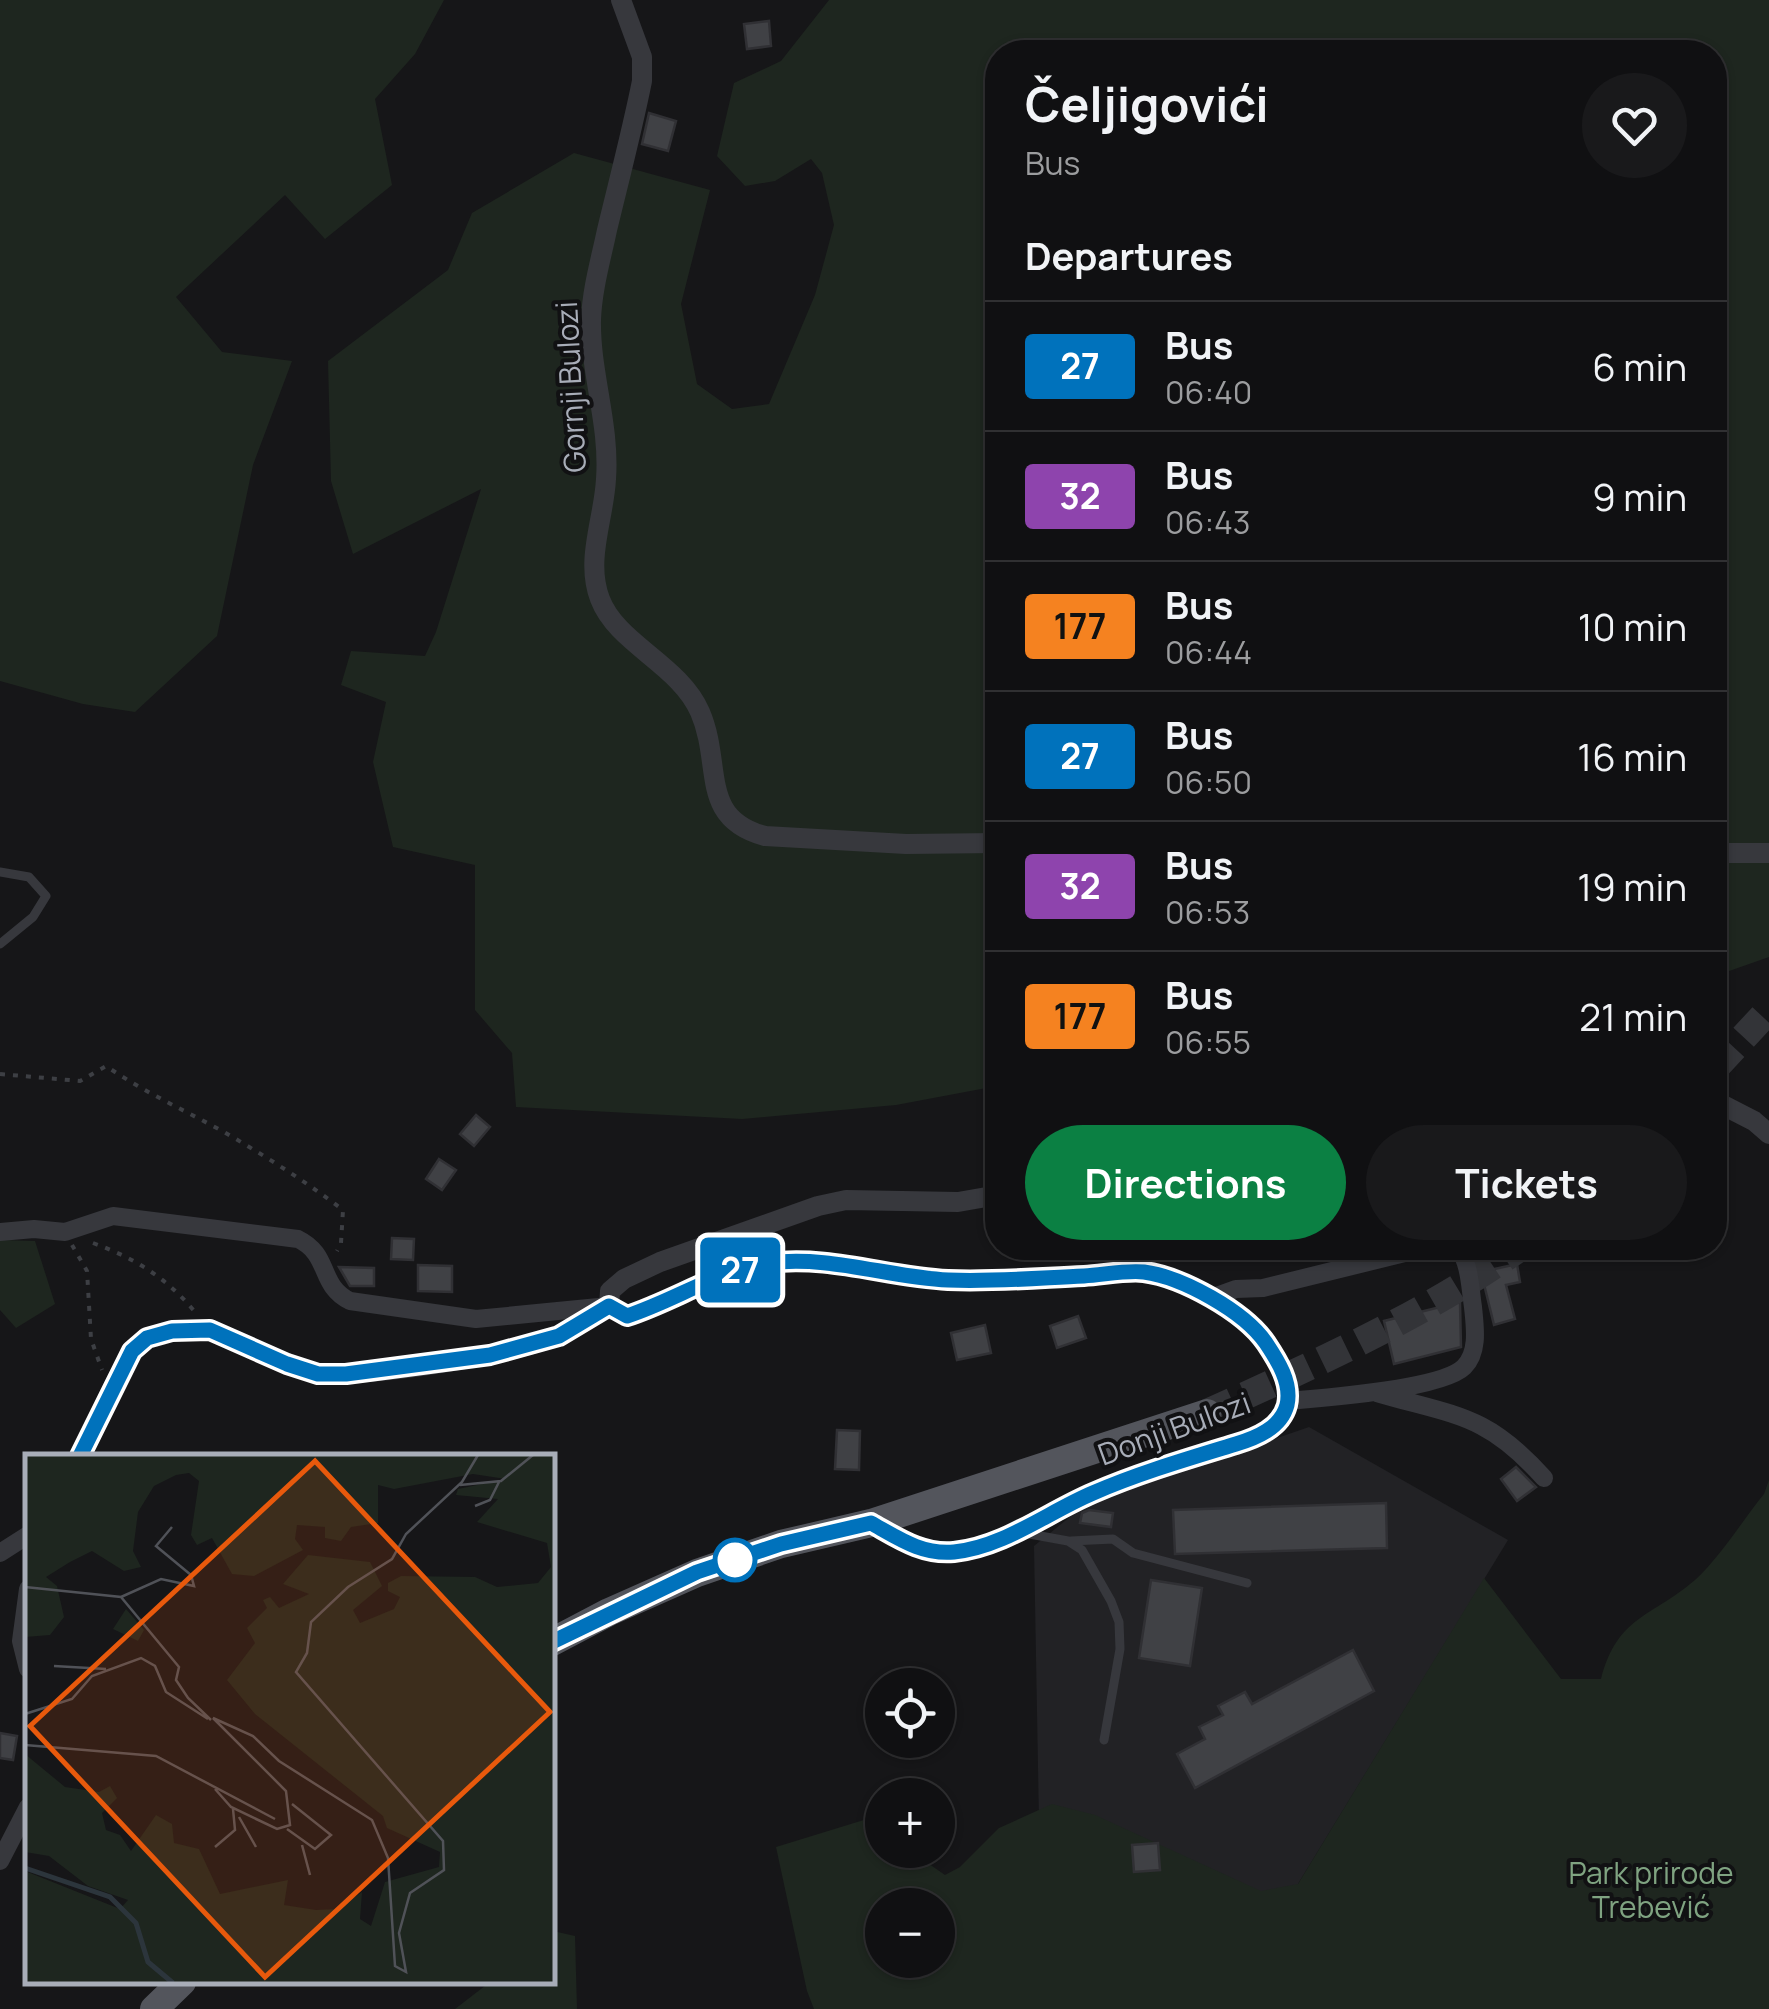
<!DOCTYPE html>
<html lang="en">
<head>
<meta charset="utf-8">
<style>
  body { margin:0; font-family:Manrope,sans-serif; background:#19191b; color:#f1f3f6; height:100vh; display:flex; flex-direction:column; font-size:38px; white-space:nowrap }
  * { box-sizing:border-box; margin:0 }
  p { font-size:32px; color:#9c9d9f }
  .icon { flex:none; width:55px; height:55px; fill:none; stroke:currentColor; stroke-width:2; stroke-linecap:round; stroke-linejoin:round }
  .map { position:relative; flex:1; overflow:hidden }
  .details { position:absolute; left:985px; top:40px; width:742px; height:1220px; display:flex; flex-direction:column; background:#101012; border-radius:40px; box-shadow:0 2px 8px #0004,0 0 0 2px #303032 }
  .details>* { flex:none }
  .badge { padding:0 20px; border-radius:8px; font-size:35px; line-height:65px }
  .tools { position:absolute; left:865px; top:1668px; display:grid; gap:20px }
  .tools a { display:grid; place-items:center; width:90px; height:90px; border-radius:50%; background:#101012; box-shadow:0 2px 8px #0004,0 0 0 2px #303032; font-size:50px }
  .map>.badge { position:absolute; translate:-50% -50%; box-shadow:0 0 0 5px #fff }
  h2 { padding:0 40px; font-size:38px; line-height:90px }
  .round { display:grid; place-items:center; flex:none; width:105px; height:105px; border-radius:52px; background:#19191b }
  .summary { display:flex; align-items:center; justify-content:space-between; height:170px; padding:0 40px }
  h1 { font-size:48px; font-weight:700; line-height:75px }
  .primary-button { display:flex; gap:20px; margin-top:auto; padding:20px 40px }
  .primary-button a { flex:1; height:115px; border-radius:60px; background:#0b8043; color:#fff; font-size:40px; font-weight:700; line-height:115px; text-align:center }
  .primary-button a+a { background:#19191b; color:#f1f3f6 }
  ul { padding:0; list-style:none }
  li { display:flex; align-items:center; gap:30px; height:130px; padding:0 40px; border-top:2px solid #303032 }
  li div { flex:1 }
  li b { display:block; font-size:38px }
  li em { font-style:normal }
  li .badge { min-width:110px; font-weight:700; text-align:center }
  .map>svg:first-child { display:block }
</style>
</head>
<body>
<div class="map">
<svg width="1769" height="2009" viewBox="0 0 1769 2009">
  <rect width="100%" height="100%" fill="#161618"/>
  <!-- built -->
  <path fill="#222225" d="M 1309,1427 L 1508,1540 L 1290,1897 L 1040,1876 L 1034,1546 L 1086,1504 Z"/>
  <!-- green -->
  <path fill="#1e261f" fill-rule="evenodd" d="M 0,0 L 444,0 L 415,54 L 375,99 L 392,185 L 325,239 L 285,195 L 176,297 L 222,352 L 292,361 L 253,465 L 217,636 L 135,712 L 83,704 L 0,681 Z
    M 829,0 L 1769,0 L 1769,957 L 1715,976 L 1715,52 L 998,52 L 997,1086 L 896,1105 L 742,1119 L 516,1107 L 512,1053 L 475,1010 L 475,865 L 393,847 L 373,762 L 386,702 L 341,685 L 351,651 L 425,656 L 436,632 L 481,489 L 353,554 L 331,481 L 328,361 L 448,270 L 472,213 L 574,153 L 710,190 L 681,304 L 697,384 L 732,409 L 769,404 L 815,295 L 834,225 L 822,173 L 811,159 L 775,181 L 745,186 L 717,156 L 734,83 L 781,61 Z
    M 0,1240 L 35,1241 L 55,1304 L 16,1328 L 0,1310 Z
    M 1769,1480 L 1769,2009 L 814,2009 L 807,1991 L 776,1847 L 867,1819 L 882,1831 L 882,1850 L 909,1850 L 945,1875 L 960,1867 L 999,1828 L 1052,1804 L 1095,1815 L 1261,1891 L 1298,1884 L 1484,1578 L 1561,1679 L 1601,1679 C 1617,1616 1652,1617 1695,1580 C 1721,1556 1742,1521 1764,1494 ZM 882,1905 L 938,1905 L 938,1960 L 882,1960 Z
    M 553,1931 L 575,1936 L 577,2009 L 455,2009 L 490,1982 L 552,1982 Z"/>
  <!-- building -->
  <path fill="#404145" stroke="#303034" stroke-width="2.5" d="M 769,21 L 771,46 L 747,49 L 744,24 Z
    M 649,113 L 676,121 L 668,151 L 642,144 Z
    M 476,1115 L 490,1127 L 474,1146 L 460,1134 Z
    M 439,1159 L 456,1170 L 442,1190 L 426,1179 Z
    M 392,1238 L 414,1239 L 413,1260 L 391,1259 Z
    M 1517,1264 L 1520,1282 L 1506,1285 L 1515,1319 L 1494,1325 L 1481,1272 Z
    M 418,1265 L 452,1266 L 452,1292 L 418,1291 Z
    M 339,1267 L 374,1268 L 374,1286 L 350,1286 Z
    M 1460,1302 L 1461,1347 L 1394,1364 L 1384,1321 Z
    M 1078,1316 L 1086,1338 L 1057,1348 L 1050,1326 Z
    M 985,1325 L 991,1353 L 957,1360 L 951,1333 Z
    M 837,1430 L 860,1431 L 859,1470 L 835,1469 Z
    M 1516,1467 L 1536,1487 L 1517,1501 L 1501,1479 Z
    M 1386,1503 L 1387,1548 L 1175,1554 L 1173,1510 Z
    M 1089,1510 L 1113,1513 L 1111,1527 L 1080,1523 L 1082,1513 Z
    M 1151,1580 L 1202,1588 L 1190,1666 L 1139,1658 Z
    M 1353,1650 L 1374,1691 L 1195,1788 L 1177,1754 L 1205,1739 L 1199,1727 L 1223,1715 L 1218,1706 L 1245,1692 L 1252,1704 Z
    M 0,1733 L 17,1736 L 13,1760 L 0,1758 Z
    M 1158,1843 L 1160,1870 L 1134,1872 L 1132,1845 Z"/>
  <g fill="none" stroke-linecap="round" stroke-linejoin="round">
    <!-- primary-tunnel -->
    <path stroke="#333438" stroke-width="28" stroke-dasharray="28 14" stroke-linecap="butt" d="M 1715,1068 L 1769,1010
      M 1207,1413 C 1315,1364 1422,1317 1519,1248"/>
    <!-- path -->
    <path stroke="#3d3f44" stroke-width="4" stroke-dasharray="5 8" stroke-linecap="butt" d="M 0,1074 L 80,1081 L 106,1066 C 144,1092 184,1110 224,1132 C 265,1156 305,1181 343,1210 L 341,1243 L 337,1251
      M 93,1243 C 134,1258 166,1277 195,1312
      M 72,1245 L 87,1271 L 91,1339 L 102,1370"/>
    <!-- service -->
    <path stroke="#37383d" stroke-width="9" d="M 0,872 L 29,877 L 46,896 L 33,917 L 0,944
      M 1024,1533 L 1068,1541 L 1082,1550 L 1111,1601 L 1119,1622 L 1120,1649 L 1104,1740
      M 1071,1541 L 1113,1539 L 1133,1553 L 1247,1583"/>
    <!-- minor -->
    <path stroke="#37383d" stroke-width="18" d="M 0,1232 L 34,1229 L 65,1232 L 113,1216 L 298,1239 C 331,1255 318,1285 350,1301 L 476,1319 L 609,1306
      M 1211,1298 L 1236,1289 L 1263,1288 L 1425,1248
      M 1377,1393 C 1455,1416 1486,1413 1544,1478
      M 1287,1401 C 1322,1398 1442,1389 1464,1367 C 1479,1352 1475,1327 1473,1307 C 1470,1288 1470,1263 1458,1248
      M 80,1456 C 94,1429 122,1352 147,1338 C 157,1332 172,1331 184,1330 C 244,1329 269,1368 320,1374 C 366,1379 520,1355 561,1335 C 574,1329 587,1319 600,1311
      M 0,1553 L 28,1535
      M 28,1589 L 21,1641 L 28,1669
      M 0,1861 L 28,1807"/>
    <!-- tertiary -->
    <path stroke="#37383d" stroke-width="20" d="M 621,0 L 642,57 L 642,81 C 632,131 619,180 607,230 C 601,259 592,289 591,320 C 590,373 610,424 606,479 C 604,519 585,560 600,599 C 617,644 679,664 700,712 C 723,765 698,818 765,836 L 906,844 L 998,843
      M 1715,853 L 1769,853
      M 1715,1101 L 1754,1121 L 1769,1134
      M 871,1523 C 897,1538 922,1555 955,1552 C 1004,1547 1048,1512 1093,1493 C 1139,1473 1188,1459 1236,1444 C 1256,1438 1282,1428 1287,1405 C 1292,1382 1278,1361 1266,1343 C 1245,1311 1182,1277 1144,1272 C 1125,1270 1103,1275 1084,1276 C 1038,1279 993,1282 948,1280 C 887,1277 829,1255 768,1263 C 719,1270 674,1301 627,1316 L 609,1306 L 610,1291 L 624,1279 L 660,1262 L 818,1206 L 846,1200 L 958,1202 L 998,1195"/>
    <!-- primary -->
    <path stroke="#53555c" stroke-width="28" d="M 552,1642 L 609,1612 L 697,1573 L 781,1544 L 871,1523 L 1207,1413
      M 154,2009 L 182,1982"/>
  </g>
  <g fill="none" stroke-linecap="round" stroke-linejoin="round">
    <!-- line casing -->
    <g stroke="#fff" stroke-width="22">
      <path id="line" d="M 80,1456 L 132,1351 L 147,1338 L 172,1331 L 210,1330 L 287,1364 L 318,1374 L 346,1374 L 490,1355 L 559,1336 L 609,1306 L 627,1316 C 674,1301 719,1270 768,1263 C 830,1255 887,1277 948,1280 C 993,1282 1038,1278 1084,1276 C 1103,1275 1125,1270 1144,1272 C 1182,1277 1244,1311 1266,1343 C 1278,1361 1292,1383 1287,1405 C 1281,1428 1256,1438 1236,1444 C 1187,1459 1139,1473 1093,1493 C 1048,1512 1004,1547 954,1552 C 922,1555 898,1538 871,1523 L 781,1544 L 697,1572 L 552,1642"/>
    </g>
    <!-- line -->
    <use href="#line" stroke="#0072bc" stroke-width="15"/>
  </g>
  <!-- markers -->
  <circle fill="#fff" stroke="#0072bc" stroke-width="5" cx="735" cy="1560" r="20"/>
  <g text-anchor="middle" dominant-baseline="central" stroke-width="8" stroke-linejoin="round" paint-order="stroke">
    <!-- street labels -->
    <g font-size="30" fill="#a8adb8" stroke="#111113">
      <text transform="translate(570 387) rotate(-93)">Gornji Bulozi</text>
      <text transform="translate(1174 1428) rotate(-20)">Donji Bulozi</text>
    </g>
    <!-- park labels -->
    <g font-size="30" fill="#7fa381" stroke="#111113">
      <text x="1651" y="1872">Park prirode<tspan x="1651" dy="34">Trebević</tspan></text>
    </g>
  </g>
  <!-- overview -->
  <g transform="translate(25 1454)">
    <rect width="530" height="530" fill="#161618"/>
    <path d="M 0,1 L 530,1 L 530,529 L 0,529 L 0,417 L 95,455 L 103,446 L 63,432 L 24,402 L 0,398 L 0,300 L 40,333 L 74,338 L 85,332 L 92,344 L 77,359 L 81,376 L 95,381 L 106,397 L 131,361 L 147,370 L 149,389 L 174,395 L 195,440 L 263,426 L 259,451 L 291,456 L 312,455 L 337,438 L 335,465 L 346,472 L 360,428 L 414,413 L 415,398 L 362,374 L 358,362 L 230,260 L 202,226 L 230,189 L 222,174 L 242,154 L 238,146 L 245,143 L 254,154 L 284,140 L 258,130 L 283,101 L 345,108 L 357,132 L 328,156 L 335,169 L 369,155 L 375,143 L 363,137 L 363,129 L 376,122 L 450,123 L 472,133 L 513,129 L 526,113 L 522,89 L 452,68 L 473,45 L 431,41 L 433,35 L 481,25 L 448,20 L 369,35 L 353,31 L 353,69 L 326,73 L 316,87 L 300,84 L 300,73 L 272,71 L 270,85 L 278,96 L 229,122 L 207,120 L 187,84 L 172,91 L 166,81 L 174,27 L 164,19 L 151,21 L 129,32 L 113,58 L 108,97 L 116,113 L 99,117 L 67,97 L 45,108 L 21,123 L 32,132 L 39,163 L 25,181 L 0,183 ZM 101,155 L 119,176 L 113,187 L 88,175 Z" fill="#1e261f"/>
    <path fill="none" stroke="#2c353c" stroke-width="5" d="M 0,414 L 85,443 L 111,469 L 123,508 L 148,529"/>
    <path fill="none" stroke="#505258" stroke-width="2.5" d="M 435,31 L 476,27 L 508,1M 450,52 L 465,46 L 474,28M 0,133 L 96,143 L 154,213 L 151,226 L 163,244 L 186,266M 96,143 L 136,125 L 169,132 L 166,121 L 131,92 L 147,73M 29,212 L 81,215M 0,260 L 47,245 L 67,222 L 116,204 L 130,212 L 141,238 L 183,265M 0,291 L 131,302 L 250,365M 190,335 L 206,353 L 252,375 L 265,371 L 261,337 L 188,264 L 228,282 L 254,307 L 347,366 L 363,404 L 370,512 L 381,518 L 374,479 L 385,439 L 419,416 L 418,387 L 271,218 L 282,199 L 286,168 L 323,133 L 367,105 L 381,80 L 437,28 L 453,1M 214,363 L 231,393M 262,375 L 290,395 L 306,381 L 267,350M 277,391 L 285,421M 190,393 L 210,376 L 208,355"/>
    <path fill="#e8590c" fill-opacity="0.15" stroke="#e8590c" stroke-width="5" d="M 290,7 L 525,258 L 240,523 L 5,272 Z"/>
    <rect width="530" height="530" fill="none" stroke="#a8adb8" stroke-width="5"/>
  </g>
</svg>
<div class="tools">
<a><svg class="icon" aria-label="locate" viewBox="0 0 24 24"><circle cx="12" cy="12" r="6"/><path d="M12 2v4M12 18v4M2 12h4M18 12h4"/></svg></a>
<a>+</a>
<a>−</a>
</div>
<b class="badge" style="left:740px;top:1270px;background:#0072bc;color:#fff">27</b>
<section class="details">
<div class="summary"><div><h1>Čeljigovići</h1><p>Bus</p></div><a class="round"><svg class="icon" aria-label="heart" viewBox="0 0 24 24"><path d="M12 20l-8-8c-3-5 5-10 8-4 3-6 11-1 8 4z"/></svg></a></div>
<h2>Departures</h2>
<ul>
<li><span class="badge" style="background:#0072bc;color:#fff">27</span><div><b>Bus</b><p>06:40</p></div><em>6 min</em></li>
<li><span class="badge" style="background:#8e44ad;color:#fff">32</span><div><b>Bus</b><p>06:43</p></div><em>9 min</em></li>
<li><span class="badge" style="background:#f58220;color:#111">177</span><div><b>Bus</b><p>06:44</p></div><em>10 min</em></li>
<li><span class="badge" style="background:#0072bc;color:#fff">27</span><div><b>Bus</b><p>06:50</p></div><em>16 min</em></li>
<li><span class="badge" style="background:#8e44ad;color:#fff">32</span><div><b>Bus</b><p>06:53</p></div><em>19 min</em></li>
<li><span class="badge" style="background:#f58220;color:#111">177</span><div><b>Bus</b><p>06:55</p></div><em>21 min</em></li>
</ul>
<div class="primary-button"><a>Directions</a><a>Tickets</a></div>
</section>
</div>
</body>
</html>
